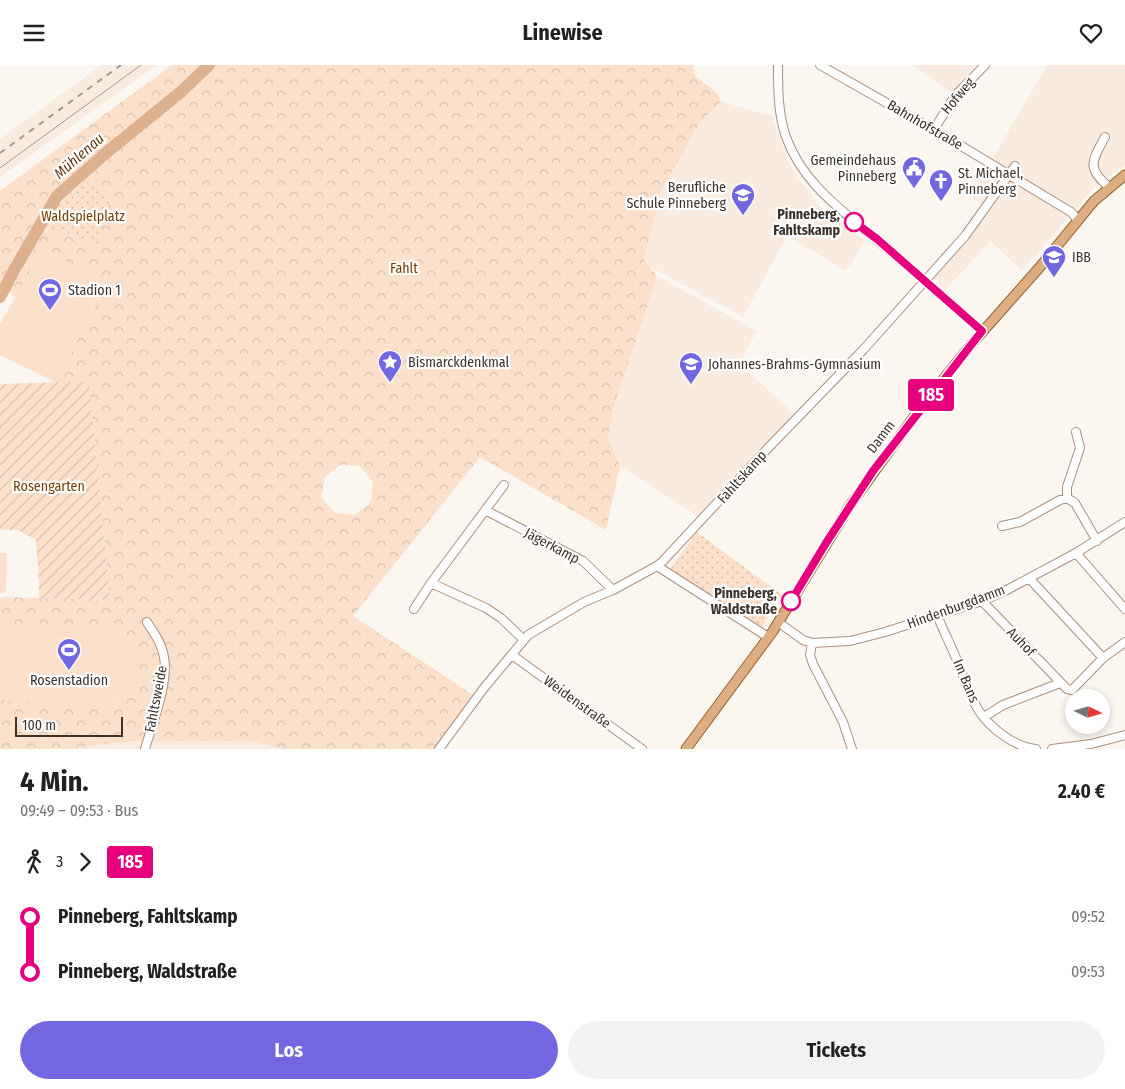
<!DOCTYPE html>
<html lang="de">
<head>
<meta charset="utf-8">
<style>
  body { margin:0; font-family:"Fira Sans Condensed",sans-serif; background:#f2f2f2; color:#202124; height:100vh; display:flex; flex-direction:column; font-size:19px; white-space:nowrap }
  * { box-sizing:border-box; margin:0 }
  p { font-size:16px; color:#757577 }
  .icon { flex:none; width:28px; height:28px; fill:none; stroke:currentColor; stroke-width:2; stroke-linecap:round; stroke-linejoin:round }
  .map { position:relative; height:684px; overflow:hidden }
  .side { display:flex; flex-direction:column; background:#fff; flex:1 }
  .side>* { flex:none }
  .badge { padding:0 10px; border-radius:4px; font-size:18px; line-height:32px }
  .needle { width:32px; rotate:95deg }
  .fabs { position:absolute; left:1065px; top:624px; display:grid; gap:10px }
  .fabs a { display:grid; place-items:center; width:45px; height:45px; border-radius:50%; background:#fff; box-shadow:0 2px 8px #0003; font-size:25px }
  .scale { position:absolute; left:15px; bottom:12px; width:108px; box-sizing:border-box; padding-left:5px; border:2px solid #3d322a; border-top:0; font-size:14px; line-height:18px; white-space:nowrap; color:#3d322a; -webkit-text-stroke:4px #fff; paint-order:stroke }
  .map>.badge { position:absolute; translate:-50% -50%; box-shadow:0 0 0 2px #fff }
  .legs { display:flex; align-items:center; gap:8px; height:55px; padding:0 20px; font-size:16px }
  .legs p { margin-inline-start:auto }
  .head { display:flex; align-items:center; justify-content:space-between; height:85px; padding:0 20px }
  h1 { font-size:28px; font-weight:700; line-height:38px }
  .button { display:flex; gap:10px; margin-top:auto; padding:10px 20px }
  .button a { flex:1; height:58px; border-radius:30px; background:#7267e1; color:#fff; font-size:20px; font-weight:700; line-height:58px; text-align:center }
  .button a+a { background:#f2f2f2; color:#202124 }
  ul { padding:0 20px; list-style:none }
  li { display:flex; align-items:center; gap:18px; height:55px; font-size:19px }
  li i { display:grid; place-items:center; width:8px; height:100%; margin:0 6px; background:currentColor }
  li i::after { content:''; width:12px; height:12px; margin:-6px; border:4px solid; border-radius:50%; background:#fff }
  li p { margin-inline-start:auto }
  li:first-child i { background:linear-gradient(#0000 50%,currentColor 0) }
  li:last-child i { background:linear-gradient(currentColor 50%,#0000 0) }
  header { display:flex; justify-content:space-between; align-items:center; height:65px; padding:0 20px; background:#fff; font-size:22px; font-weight:700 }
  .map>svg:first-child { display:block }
</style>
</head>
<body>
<header><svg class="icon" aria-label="menu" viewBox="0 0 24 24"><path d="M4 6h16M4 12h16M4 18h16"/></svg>Linewise<svg class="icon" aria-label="heart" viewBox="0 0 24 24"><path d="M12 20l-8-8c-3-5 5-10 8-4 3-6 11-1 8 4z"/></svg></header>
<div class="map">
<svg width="1125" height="684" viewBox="0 0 1125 684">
  <defs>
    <pattern id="grass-dots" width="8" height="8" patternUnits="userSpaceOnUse" patternTransform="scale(1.25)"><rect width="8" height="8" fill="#fbe0cb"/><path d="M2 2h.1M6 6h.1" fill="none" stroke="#d8c1ae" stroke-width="1.8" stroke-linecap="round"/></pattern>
    <pattern id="forest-crowns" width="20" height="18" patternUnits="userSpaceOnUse" patternTransform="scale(1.25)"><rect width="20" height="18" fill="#fbe0cb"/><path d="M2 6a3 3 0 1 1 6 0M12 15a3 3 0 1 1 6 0" fill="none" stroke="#d8c1ae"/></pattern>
    <pattern id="garden-furrows" width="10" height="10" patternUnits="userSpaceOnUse" patternTransform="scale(1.25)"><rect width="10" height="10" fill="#fbe0cb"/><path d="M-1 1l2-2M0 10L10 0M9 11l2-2" fill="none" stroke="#d8c1ae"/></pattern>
  </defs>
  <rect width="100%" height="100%" fill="#fcf6f1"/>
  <!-- built -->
  <path fill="#faebe0" d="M 101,0 L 157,0 L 0,112 L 0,74 Z
    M 913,0 L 976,0 L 951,28 Z
    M 1047,0 L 1125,0 L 1125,100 L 1095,121 L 1022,206 L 991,176 L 945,225 L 928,206 L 960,172 L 982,140 L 970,132 Z
    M 721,36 L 773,52 L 786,92 L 799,114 L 821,143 L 865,176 L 846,206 L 787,171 L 743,252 L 650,202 L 644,195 L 661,126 L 699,59 Z
    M 657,211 L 757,266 L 739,299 L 796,350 L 699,452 L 620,401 L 608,373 L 614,341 Z
    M 131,676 L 252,676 L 283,684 L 69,684 Z"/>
  <!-- grass -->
  <path fill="url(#grass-dots)" d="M 83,116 L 89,116 L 110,133 L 98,182 L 53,161 L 68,132 Z
    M 697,467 L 782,530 L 761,563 L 669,505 Z"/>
  <!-- forest -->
  <path fill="url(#forest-crowns)" fill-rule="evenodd" d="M 172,0 L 693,0 L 695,11 L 717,28 L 721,36 L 699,59 L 661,126 L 644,195 L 657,211 L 614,341 L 608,373 L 620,401 L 606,465 L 480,392 L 353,551 L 475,631 L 435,684 L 283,684 L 252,676 L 131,676 L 69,684 L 0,684 L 0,633 L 5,635 L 109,639 L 118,636 L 137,587 L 131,575 L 124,567 L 3,560 L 0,562 L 0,532 L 110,535 L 89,319 L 55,317 L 107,218 L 43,184 L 15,233 L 0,217 L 0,126 ZM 82,116 L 87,118 L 89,117 L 110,133 L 98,182 L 53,161 L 68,132 ZM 340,400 L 360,401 L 373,417 L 371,437 L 355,450 L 335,448 L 322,433 L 324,413 Z"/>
  <!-- garden -->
  <path fill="url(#garden-furrows)" d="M 55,317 L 89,318 L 110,535 L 39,533 L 38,499 L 36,475 L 18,465 L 0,465 L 0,319 Z"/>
  <!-- pitch -->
  <path fill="#fbe0cb" d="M 43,184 L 107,218 L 55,317 L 0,290 L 0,259 Z
    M 0,488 L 7,488 L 6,528 L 0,528 Z
    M 3,560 L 116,562 C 125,568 133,575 137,586 C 145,608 130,633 109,639 L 5,635 L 0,633 L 0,562 Z"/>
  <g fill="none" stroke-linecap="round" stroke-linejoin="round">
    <!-- river -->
    <path stroke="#ddb08e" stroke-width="12" d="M 0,232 L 13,207 L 57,131 L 107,87 L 182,26 L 209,0"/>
    <!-- minor casing -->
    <g stroke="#ab907c" stroke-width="10">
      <path id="minor" d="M 778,0 C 778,24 778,49 786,72 C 803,119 842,145 878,176 C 913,205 948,235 982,266
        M 820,0 L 943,70 L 1071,147 L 1078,155
        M 934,64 L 955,31 L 985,0
        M 1105,72 C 1092,96 1086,103 1109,122
        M 1067,433 L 1067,422 L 1080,383 L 1076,367
        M 485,445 L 583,496 L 613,525
        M 1002,461 L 1020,457 L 1060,435 L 1067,433 L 1075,438 L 1097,476
        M 1076,488 L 1125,544
        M 657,501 L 768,572
        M 1029,513 L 1103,593
        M 431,518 L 486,543 L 501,553 L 524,575
        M 982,536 L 1067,624 L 1072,625 L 1103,593 L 1125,577
        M 414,544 L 431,518 L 504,420
        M 937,550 C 944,567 952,583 959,600 C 965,616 970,632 979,646 C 991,664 1015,682 1036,684
        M 778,557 L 803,575 L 812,578 L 850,576 L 885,567 L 982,536 L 1003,527 L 1076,488 L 1125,457
        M 812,578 L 810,590 L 813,599 L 843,657 L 852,684
        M 512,590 L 642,684
        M 984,652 L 1003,640 L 1060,618
        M 145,684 C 152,659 169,618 164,592 C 162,579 154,568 147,557
        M 439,684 L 484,623 L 528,570 L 584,537 L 613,525 L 657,501 L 662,497 L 770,381 L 863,285 L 965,171 L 1015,101
        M 1052,684 L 1091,679 L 1125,670"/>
    </g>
    <!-- major casing -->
    <g stroke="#97602c" stroke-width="11">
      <path id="major" d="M 686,684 L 773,566 L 851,439 L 921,342 L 970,281 L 1039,203 L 1094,136 L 1125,110"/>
    </g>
    <!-- minor -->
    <use href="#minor" stroke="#fff" stroke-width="8"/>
    <!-- major -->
    <use href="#major" stroke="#ddae81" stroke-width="9"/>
    <!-- tram -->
    <path stroke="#a09892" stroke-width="1" d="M 0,103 L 141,0"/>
    <!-- rail -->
    <path stroke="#a09892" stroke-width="2" stroke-dasharray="6 6" stroke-linecap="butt" d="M 0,88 L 121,0"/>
  </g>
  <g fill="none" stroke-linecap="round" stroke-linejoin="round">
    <!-- line-1 casing -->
    <g stroke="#fff" stroke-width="11">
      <path id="line-1" d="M 791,536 L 826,478 L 873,406 L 982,266 L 877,174 L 854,157"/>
    </g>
    <!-- line-1 -->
    <use href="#line-1" stroke="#e6007e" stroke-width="8"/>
  </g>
  <!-- icons -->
  <defs>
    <g id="civic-pin" transform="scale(1.25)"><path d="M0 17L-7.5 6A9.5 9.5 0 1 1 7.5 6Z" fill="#7267e1" stroke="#fff"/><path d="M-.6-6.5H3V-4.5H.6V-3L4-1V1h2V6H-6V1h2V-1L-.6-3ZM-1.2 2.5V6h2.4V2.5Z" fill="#fff"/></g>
    <g id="church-pin" transform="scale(1.25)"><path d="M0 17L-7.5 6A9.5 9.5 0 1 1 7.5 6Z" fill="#7267e1" stroke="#fff"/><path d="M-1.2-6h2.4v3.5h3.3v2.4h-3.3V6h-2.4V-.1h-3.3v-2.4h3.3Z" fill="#fff"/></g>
    <g id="school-pin" transform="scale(1.25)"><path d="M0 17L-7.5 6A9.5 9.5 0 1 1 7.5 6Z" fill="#7267e1" stroke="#fff"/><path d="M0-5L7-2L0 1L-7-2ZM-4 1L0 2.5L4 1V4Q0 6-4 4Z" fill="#fff"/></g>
    <g id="stadium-pin" transform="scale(1.25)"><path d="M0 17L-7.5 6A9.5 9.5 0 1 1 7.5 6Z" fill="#7267e1" stroke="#fff"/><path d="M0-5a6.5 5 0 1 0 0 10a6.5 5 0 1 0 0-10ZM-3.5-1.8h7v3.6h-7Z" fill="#fff"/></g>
    <g id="sight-pin" transform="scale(1.25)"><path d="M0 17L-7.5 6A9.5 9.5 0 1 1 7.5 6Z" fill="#7267e1" stroke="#fff"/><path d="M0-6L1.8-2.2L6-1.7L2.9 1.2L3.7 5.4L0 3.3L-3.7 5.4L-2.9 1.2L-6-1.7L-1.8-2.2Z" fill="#fff"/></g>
  </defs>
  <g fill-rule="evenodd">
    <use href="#civic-pin" x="914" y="103"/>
    <use href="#church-pin" x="941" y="116"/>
    <use href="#school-pin" x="743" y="130"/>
    <use href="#school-pin" x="1054" y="192"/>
    <use href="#stadium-pin" x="50" y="225"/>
    <use href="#sight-pin" x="390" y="297"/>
    <use href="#school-pin" x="691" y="299"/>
    <use href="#stadium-pin" x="69" y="585"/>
  </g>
  <!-- markers -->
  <g fill="#fff" stroke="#e6007e" stroke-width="2.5">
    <circle cx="854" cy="157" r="9"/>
    <circle cx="791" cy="536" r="9"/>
  </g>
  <g text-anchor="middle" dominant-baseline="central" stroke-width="4.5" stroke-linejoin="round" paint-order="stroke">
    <!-- street labels -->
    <g font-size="14" fill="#3d322a" stroke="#fff">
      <text transform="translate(958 31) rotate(-50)">Hofweg</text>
      <text transform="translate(925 60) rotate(30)">Bahnhofstraße</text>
      <text transform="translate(881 372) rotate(-53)">Damm</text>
      <text transform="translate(742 412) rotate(-48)">Fahltskamp</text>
      <text transform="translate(552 481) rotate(28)">Jägerkamp</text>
      <text transform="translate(956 542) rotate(-20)">Hindenburgdamm</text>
      <text transform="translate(1021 577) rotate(46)">Auhof</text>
      <text transform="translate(966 616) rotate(67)">Im Bans</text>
      <text transform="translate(156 634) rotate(-79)">Fahltsweide</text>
      <text transform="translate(577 637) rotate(36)">Weidenstraße</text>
    </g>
    <!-- poi labels -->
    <g font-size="14" fill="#3d322a" stroke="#fff" text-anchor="start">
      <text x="896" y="95" text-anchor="end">Gemeindehaus<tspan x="896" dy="16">Pinneberg</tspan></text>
      <text x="958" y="108">St. Michael,<tspan x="958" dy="16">Pinneberg</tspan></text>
      <text x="726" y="122" text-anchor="end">Berufliche<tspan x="726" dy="16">Schule Pinneberg</tspan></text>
      <text x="1072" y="192">IBB</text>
      <text x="68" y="225">Stadion 1</text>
      <text x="408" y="297">Bismarckdenkmal</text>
      <text x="708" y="299">Johannes-Brahms-Gymnasium</text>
      <text x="69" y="615" text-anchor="middle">Rosenstadion</text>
    </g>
    <!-- stop labels -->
    <g font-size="14" font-weight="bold" fill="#3d322a" stroke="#fff" text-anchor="end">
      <text x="840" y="149">Pinneberg,<tspan x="840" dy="16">Fahltskamp</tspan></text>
      <text x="777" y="528">Pinneberg,<tspan x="777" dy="16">Waldstraße</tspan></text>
    </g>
    <!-- park labels -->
    <g font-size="14" fill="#743d00" stroke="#fff">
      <text x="83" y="151">Waldspielplatz</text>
      <text x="404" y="203">Fahlt</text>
      <text x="49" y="421">Rosengarten</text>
    </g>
    <!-- water labels -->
    <g font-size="15" font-style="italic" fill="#663b14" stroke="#fff">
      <text transform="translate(79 91) rotate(-41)">Mühlenau</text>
    </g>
  </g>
</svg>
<div class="fabs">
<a><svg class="needle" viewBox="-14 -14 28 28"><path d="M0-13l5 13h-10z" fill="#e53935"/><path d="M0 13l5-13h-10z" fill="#757577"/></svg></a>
</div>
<div class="scale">100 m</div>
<b class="badge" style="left:931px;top:330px;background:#e6007e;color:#fff">185</b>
</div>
<section class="side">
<div class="head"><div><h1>4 Min.</h1><p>09:49 – 09:53 · Bus</p></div><b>2.40 €</b></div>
<div class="legs"><svg class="icon" aria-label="walk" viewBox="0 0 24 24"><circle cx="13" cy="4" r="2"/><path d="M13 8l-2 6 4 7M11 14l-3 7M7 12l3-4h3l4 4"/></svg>3<svg class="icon" aria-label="forward" viewBox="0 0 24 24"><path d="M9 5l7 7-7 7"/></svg><b class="badge" style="background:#e6007e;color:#fff">185</b></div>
<ul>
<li><i style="color:#e6007e"></i><b>Pinneberg, Fahltskamp</b><p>09:52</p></li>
<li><i style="color:#e6007e"></i><b>Pinneberg, Waldstraße</b><p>09:53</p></li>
</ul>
<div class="button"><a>Los</a><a>Tickets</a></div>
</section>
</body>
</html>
